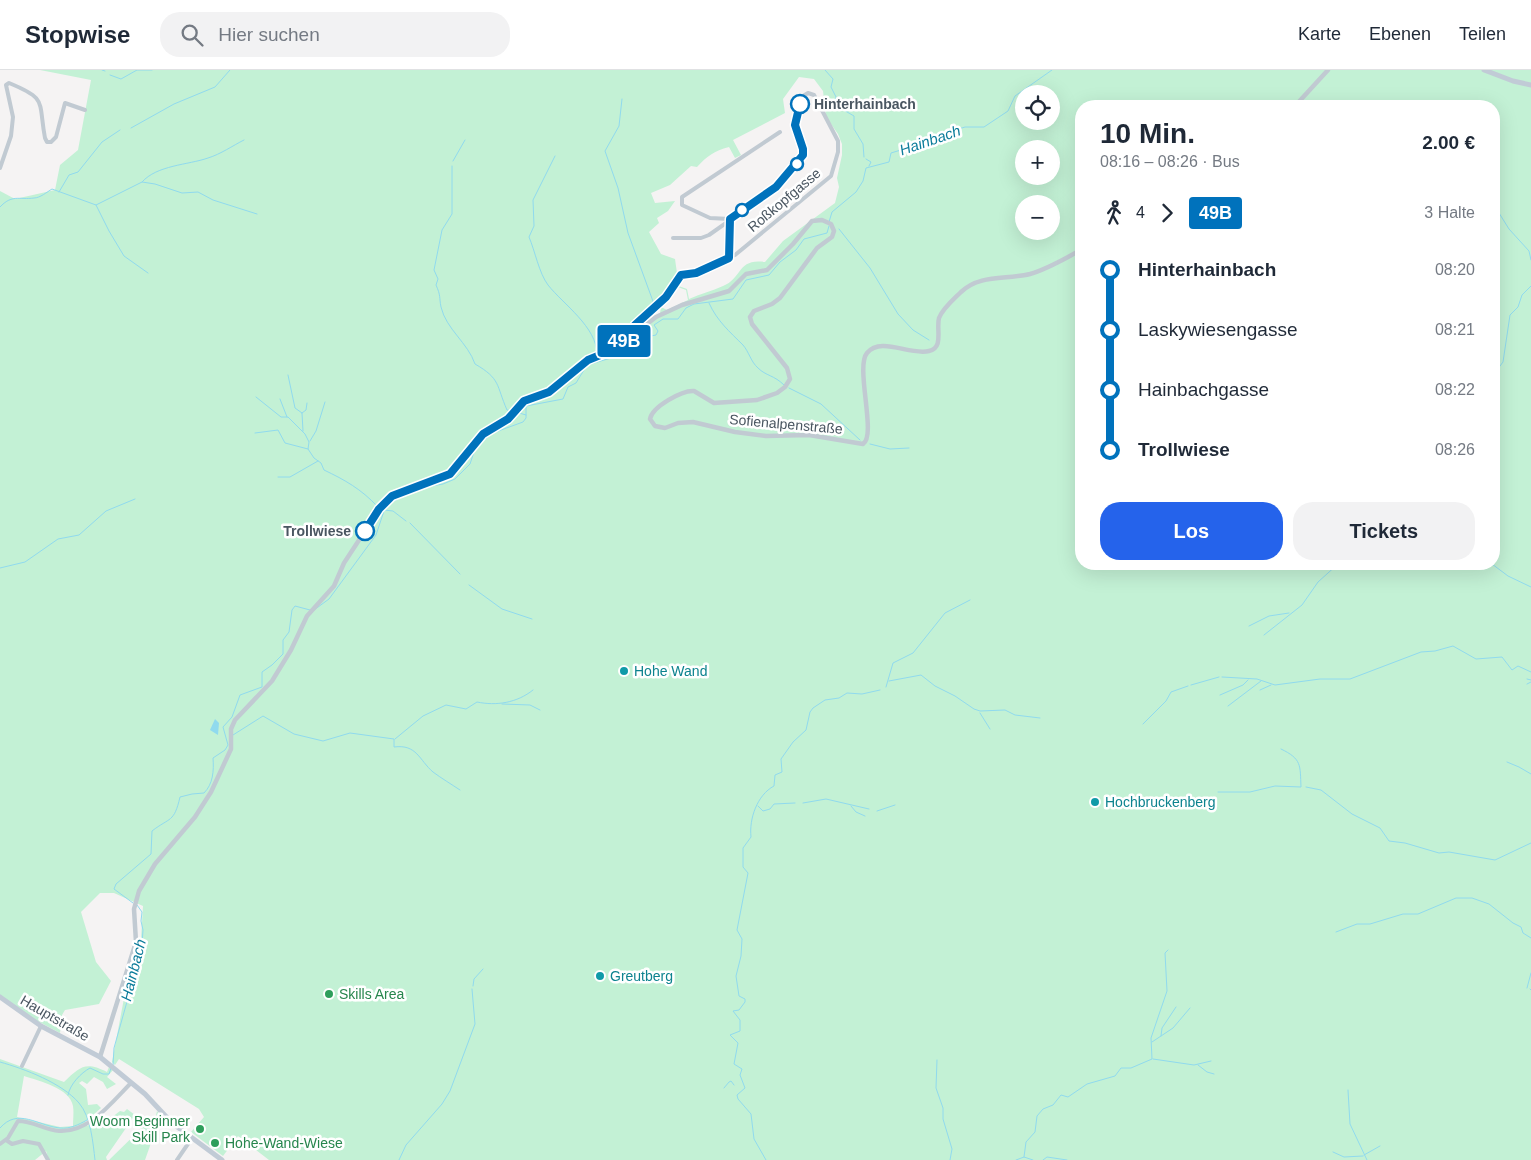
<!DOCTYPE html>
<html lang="de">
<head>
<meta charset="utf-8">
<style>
  body { margin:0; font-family:Helvetica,sans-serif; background:#f2f2f3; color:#1f2937; height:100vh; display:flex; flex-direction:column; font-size:19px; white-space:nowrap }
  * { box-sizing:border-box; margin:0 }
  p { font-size:16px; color:#747a83 }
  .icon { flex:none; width:28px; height:28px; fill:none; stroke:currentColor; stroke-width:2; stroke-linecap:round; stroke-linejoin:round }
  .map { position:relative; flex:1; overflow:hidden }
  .panel { position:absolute; left:1075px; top:30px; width:425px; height:470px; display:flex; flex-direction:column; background:#fff; border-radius:20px; box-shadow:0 5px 20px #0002 }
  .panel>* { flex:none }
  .badge { padding:0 10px; border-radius:4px; font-size:18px; line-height:32px }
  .tools { position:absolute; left:1015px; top:15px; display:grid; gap:10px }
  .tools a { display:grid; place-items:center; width:45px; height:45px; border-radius:50%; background:#fff; box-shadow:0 5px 20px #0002; font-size:25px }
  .map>.badge { position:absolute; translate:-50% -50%; box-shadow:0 0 0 2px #fff }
  .legs { display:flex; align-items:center; gap:8px; height:55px; padding:0 25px; font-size:16px }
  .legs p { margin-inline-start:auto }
  .head { display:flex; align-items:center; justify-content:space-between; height:85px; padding:0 25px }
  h1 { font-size:28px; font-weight:700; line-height:38px }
  .action { display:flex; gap:10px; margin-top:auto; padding:10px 25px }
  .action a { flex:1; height:58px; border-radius:20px; background:#2563eb; color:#fff; font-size:20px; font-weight:700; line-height:58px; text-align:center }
  .action a+a { background:#f2f2f3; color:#1f2937 }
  ul { padding:0 25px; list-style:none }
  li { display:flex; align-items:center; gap:18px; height:60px; font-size:19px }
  li i { display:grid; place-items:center; width:8px; height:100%; margin:0 6px; background:currentColor }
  li i::after { content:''; width:12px; height:12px; margin:-6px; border:4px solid; border-radius:50%; background:#fff }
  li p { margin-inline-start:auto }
  li:first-child i { background:linear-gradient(#0000 50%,currentColor 0) }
  li:last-child i { background:linear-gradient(currentColor 50%,#0000 0) }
  header { display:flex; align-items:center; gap:30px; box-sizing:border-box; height:70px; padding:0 25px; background:#fff; border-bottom:1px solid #e0e1e3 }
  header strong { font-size:24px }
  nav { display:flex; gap:28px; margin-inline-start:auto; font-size:18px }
  .search { width:350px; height:45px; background:#f2f2f3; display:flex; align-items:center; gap:12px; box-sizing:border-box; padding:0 18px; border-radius:20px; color:#747a83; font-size:19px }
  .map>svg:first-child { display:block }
</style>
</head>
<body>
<header>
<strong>Stopwise</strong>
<div class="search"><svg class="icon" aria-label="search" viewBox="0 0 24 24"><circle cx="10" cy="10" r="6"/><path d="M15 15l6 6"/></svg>Hier suchen</div>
<nav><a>Karte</a><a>Ebenen</a><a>Teilen</a></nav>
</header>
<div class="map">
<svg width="1531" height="1090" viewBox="0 0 1531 1090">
  <rect width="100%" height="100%" fill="#f5f3f3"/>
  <!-- green -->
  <path fill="#c3f1d5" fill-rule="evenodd" d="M 40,0 L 1531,0 L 1531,1090 L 269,1090 L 238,1066 L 223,1086 L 191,1062 L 204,1047 L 199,1039 L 119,989 L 115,995 L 112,992 L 125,923 L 141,870 L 143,836 L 114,823 L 100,823 L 81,842 L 96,892 L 111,911 L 99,934 L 65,940 L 62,945 L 60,963 L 28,946 L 0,925 L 0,121 L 15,129 L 55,120 L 60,95 L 78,80 L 91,10 ZM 799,7 L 814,9 L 823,21 L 826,47 L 838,64 L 842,74 L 842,85 L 837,108 L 839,117 L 835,133 L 783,171 L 765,192 C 737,188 743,208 723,216 C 712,221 700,224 689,229 L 687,219 L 673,214 L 677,203 L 675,189 L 661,184 L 649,162 L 659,153 L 657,148 L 668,141 L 675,131 L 655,133 L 651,123 L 670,115 L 691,96 L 697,97 C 707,86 714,81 729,77 L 735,88 L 741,85 L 733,70 L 785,43 L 783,29 ZM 1024,24 L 1051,24 L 1051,51 L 1024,51 ZM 1081,36 L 1494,36 L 1494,494 L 1081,494 ZM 1024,79 L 1051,79 L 1051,106 L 1024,106 ZM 1024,134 L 1051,134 L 1051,161 L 1024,161 ZM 675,216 L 686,220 L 688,230 L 667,240 L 661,237 L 660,243 L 641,256 L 639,254 L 662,233 ZM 622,269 L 606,288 L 601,289 L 596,284 Z
    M 0,989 L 64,1012 C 80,997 85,991 107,1002 L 109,997 L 113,1000 L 107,1007 L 116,1014 L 107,1019 L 103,1012 L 94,1007 L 87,1014 L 82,1011 L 79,1013 L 86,1019 L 88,1035 L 97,1034 L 101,1038 L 85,1052 L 87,1056 L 92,1053 L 99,1057 L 120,1041 L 124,1042 L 127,1039 L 135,1045 L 106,1087 L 107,1090 L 49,1090 L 46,1081 L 35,1090 L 0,1090 ZM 24,1006 C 39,1011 70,1018 73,1036 C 74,1042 73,1050 73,1056 L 60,1057 L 17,1047 Z
    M 157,1041 L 163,1049 L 157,1056 L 145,1090 L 109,1090 L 151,1049 L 155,1050 Z"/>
  <!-- water -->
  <path fill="#90daee" d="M 215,649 L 219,653 L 218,665 L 210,660 Z"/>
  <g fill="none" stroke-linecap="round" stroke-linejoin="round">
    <!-- stream -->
    <path stroke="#90daee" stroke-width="1" d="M 102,0 L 105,1
      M 825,0 L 833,9 L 831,17 L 836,27 L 835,35 L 854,46 L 854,59 L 863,74 L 864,87
      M 110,5 L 121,9 L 137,0 L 152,0
      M 622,29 L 619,56 L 605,81 L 618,118 L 628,163 L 654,234
      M 131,58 L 174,34 L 215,17 L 230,0
      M 555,86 L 533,130 L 534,156 L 529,167 C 535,181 539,203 548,215 C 563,234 597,257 597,284
      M 866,89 L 871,92 L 869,96
      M 453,91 L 465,70
      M 452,96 L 452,144 L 442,160 L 434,200 L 438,209 L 436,215 C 441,226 439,227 441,237 C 446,259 468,273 475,294 C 501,309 496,315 507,340 L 512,341
      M 142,112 C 157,95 188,95 208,88 C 221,84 232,76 244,70
      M 59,122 L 69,105 L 78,102 L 102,72 L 120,60
      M 96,135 L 109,161 L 124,186 L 148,203
      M 1494,135 L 1509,159 L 1529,181 L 1531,190
      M 0,137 C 12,124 19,130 34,128 C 40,128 47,122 52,119 L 96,135 L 142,112 L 155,114 L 182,123 L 198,122 L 213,130 L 257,144
      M 829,152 L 832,142 L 856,122 L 863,111 L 866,98 L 889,92 L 891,83 L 930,71 L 934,67 L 965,57 L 984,57 L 1008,41 L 1015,26 L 1052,0
      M 839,159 L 870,198 L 898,244 L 913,260 L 929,270
      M 709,233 C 717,251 730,262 743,275 C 749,282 751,292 758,298 C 766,306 774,305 784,315
      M 1494,304 L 1503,292 L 1510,245 L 1518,237 L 1522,225 L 1531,216
      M 288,305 L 295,338 L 302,343 L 303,361
      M 789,318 L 821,334 L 860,370
      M 256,327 L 281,347 L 288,347 L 305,364 L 309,372 L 308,379 L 314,388 L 321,393 L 324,400 C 345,410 361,419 377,436
      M 280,329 L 287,347
      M 516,342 L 526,345
      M 302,343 L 306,340 L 307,333
      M 255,363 L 278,360 L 285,373 L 308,379
      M 310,371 L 316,361 L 325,332
      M 870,374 L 890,379 L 909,378
      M 278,407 L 290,407 L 318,391
      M 384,440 L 393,441 L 406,451
      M 410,453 L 460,504
      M 1492,494 L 1508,506 L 1531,517
      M 1122,495 L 1124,494
      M 0,498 L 25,492 L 58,469 L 79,465 L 106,441 L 135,429
      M 469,515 L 502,539 L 532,549
      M 314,540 L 329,529 L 376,465 L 386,435 L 420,418 L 443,414 L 455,409 L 470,394 L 474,382 L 490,364 L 523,352 L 526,348 L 526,336 L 563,329 L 568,317 L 576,313 L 587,295 L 611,288 L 630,270 L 656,265 L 658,261 L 654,255 L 663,249 L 678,249 L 686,238 L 694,234 L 733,229 L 746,210 L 769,205 L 780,192 L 796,180 L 804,169 L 827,163 L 829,156
      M 1249,556 L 1269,546 L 1289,543
      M 1264,565 L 1302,535 L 1318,512 L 1338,494
      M 1222,607 L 1257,609 L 1275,615 L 1320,609 L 1350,609 L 1421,582 L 1435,581 L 1453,576 L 1476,589 L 1502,587 L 1512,600 L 1518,596 L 1531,602
      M 1527,609 L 1531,610
      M 889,611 L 921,605 L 935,616 L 955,626 L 974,639 L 980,641 L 1005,640 L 1015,645 L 1040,648
      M 1527,614 L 1531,612
      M 1191,615 L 1219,607
      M 886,617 L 893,593 L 913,583 L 945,543 L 970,530
      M 1260,620 L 1271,615
      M 1220,625 L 1243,615 L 1248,610
      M 502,634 L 530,635 L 540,640
      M 1228,636 L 1261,611
      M 980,643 L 990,659
      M 1143,654 L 1166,631 L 1171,622 L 1188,616
      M 233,665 L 263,646 L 294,664 L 323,671 L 350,663 L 394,669 L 394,677 C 417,674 419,690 433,702 C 441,708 451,714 460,720
      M 395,669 L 423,646 L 446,635 L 466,639 L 477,632 C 496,636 517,633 533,620
      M 1507,692 L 1519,697 L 1531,704
      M 1306,717 L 1321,720 L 1352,744 L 1380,758 L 1389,771 L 1405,773 L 1439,783 L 1449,782 L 1495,790 L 1531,773
      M 1218,722 L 1250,722 L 1275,716 L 1301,717 C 1300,695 1302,689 1281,679
      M 803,733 L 826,729 L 869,739
      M 758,736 L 763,741 L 770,739 L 774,734 L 795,733
      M 851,736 L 856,742 L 865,746
      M 877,741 L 895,735
      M 133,833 L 114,819 L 116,814 L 151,784 L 152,761 C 170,747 174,753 180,727 L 192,724 L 204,723 C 213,714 214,701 213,688 L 225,680 L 228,675 L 223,657 L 232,647 L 240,625 L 262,617 L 262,602 L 272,595 L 283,584 L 283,570 L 289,562 L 292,540 L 295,536 L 310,540
      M 1336,862 L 1357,854 L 1370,854 L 1403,844 L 1418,844 L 1456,828 L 1472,828 L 1489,834 L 1513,853 L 1521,857 L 1523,863 L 1531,868
      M 473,916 L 474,909 L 483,899
      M 1527,918 L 1531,903
      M 1530,919 L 1531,920
      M 1161,966 L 1162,958 L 1176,937
      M 1152,972 L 1173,958 L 1190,938
      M 1153,989 L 1194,995 L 1211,991
      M 937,990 L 936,1018 L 943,1038 L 943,1049 L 952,1079 L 950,1090
      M 0,992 C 25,999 62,1013 79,1033 C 91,1047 93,1073 95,1090
      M 113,995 L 114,978 L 130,921 L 129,912 L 135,903 L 134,894 L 142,874 L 143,860 L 141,851 L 142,842 L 137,835
      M 1198,995 L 1207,1002 L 1214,1004
      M 724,1018 L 729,1012 L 731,1011 L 734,1015
      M 1348,1020 L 1350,1054 L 1367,1090
      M 68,1025 C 70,1014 81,1003 90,998 L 103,1004 L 109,1004 L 111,998
      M 0,1058 C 18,1037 38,1056 60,1058 C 70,1059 78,1055 87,1050
      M 1333,1082 L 1344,1087 L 1363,1086
      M 1364,1085 L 1380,1076
      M 1024,1087 L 1026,1072 L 1035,1062 L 1037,1046 L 1043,1039 L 1053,1035 L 1061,1025 L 1068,1027 L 1087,1014 L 1115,1006 L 1121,998 L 1131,998 L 1152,989 L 1151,968 L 1167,921 L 1165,883 L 1168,880
      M 399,1090 L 406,1075 L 442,1034 L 450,1021 L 475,954 L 472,919
      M 766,1090 L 754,1069 L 751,1044 L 738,1029 L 737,1025 L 745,1018 L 740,1005 L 742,999 L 734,994 L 738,973 L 730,965 L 740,961 L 740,950 L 733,941 L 739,940 L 745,932 L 745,929 L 739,926 L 736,906 L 741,886 L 742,869 L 737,860 L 748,803 L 743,797 L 743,778 L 751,767 C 749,749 757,725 774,716 L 775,705 L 782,702 L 781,689 L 793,672 L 806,660 L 810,642 L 813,638 L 825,630 L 839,628 L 847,623 L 862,624 L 880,620
      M 1016,1090 L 1024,1087 L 1033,1090
      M 1043,1090 L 1047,1087 L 1067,1090"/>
    <!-- minor -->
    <path stroke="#c1cad2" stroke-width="4" d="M 0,98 L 11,66 L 13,47 L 6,15 L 9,13 C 48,29 38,31 45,68 L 47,72 L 51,72 L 56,67 L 65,33 L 85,40
      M 730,149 L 710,148 L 682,135 L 682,127 L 780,62
      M 729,188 L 730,149
      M 628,268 L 635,255 L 670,222 L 681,205 L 697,202 L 735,185 L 831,106 L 838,82 L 838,71 L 814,25 L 808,23 L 803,26 L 795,55 L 803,79 L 803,85 L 777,117 L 709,165 L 701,168 L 673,168
      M 22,996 L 41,956
      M 6,1070 L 12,1074 L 23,1071 L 39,1074 L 48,1090
      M 0,1074 L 8,1068 L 18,1051 C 33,1051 45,1060 59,1061 C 89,1063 112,1032 131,1013
      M 177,1090 L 192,1068"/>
    <!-- tertiary -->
    <path stroke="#c1cad2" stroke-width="4.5" d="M 1295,36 L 1328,0
      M 100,987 L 136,872 L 134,839 L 139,821 L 155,794 L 195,747 L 211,722 L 231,679 L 231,659 L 235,650 L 272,611 L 291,580 L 307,546 L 334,516 L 344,493 L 382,435 L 396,424 L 450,404 L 483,364 L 508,349 L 524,331 L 549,322 L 585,292 L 612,281 L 656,247 L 682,235 L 729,221 L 746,204 L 767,200 L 793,174 L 812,151 L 822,150 L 831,154 L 834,161 L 832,167 L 817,178 L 780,228 L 772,234 L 754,241 L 750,247 L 752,254 L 787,298 L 790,309 L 785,317 L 777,323 L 757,330 L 714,333 L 694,321 C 682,320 652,337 650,349 L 655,356 L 665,358 L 678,353 L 693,352 L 735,362 L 766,366 L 809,365 L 863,374 C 877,366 855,297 867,283 C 881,266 910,286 929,281 C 944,278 936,259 939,248 C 943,238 954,229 961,222 C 980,204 1006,210 1030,204 C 1048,199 1064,189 1081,180"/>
    <!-- secondary -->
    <path stroke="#c1cbd6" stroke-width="5" d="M 1484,0 L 1513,11 L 1531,15
      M 0,927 L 41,956 L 100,987 L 145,1024 L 172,1053 L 222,1090"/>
  </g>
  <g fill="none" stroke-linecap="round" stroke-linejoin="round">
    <!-- line-1 casing -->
    <g stroke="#fff" stroke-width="11">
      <path id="line-1" d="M 365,461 L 379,439 L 392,426 L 450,404 L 483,364 L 508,349 L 524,331 L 549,322 L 588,290 L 615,279 L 628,268 L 635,255 L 666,227 L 681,205 L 696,203 L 729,188 L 730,149 L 776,117 L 803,85 L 803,79 L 795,55 L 800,34"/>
    </g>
    <!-- line-1 -->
    <use href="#line-1" stroke="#0072bc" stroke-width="8"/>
  </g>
  <!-- markers -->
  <g fill="#fff" stroke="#0072bc" stroke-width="2.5">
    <circle cx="800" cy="34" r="9"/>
    <circle cx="797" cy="94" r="6"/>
    <circle cx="742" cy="140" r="6"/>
    <circle cx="365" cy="461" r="9"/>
  </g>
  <g fill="#0f9aa8" stroke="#fff" stroke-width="2">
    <circle cx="624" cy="601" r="5"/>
    <circle cx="1095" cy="732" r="5"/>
    <circle cx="600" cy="906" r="5"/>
  </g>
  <g fill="#2e9e5b" stroke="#fff" stroke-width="2">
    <circle cx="329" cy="924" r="5"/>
    <circle cx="200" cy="1059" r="5"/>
    <circle cx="215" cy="1073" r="5"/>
  </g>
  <g text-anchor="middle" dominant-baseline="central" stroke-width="5" stroke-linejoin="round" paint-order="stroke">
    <!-- stop labels -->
    <g font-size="14" font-weight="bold" fill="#4a5661" stroke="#fff" text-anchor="start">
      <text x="814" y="34">Hinterhainbach</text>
      <text x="351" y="461" text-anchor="end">Trollwiese</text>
    </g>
    <!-- street labels -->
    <g font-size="14" fill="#4a5661" stroke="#fff">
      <text transform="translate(784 130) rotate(-40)">Roßkopfgasse</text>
      <text transform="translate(786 354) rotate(5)">Sofienalpenstraße</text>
      <text transform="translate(55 948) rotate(30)">Hauptstraße</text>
    </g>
    <!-- culture labels -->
    <g font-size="14" fill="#0d838f" stroke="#fff" text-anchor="start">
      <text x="634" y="601">Hohe Wand</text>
      <text x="1105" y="732">Hochbruckenberg</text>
      <text x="610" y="906">Greutberg</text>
    </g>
    <!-- leisure labels -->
    <g font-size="14" fill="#27864d" stroke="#fff" text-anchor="start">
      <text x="339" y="924">Skills Area</text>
      <text x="190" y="1051" text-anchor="end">Woom Beginner<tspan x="190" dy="16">Skill Park</tspan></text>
      <text x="225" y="1073">Hohe-Wand-Wiese</text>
    </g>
    <!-- water labels -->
    <g font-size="15" font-style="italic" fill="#0c7c9b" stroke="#fff">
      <text transform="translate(930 70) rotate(-19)">Hainbach</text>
      <text transform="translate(133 900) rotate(-76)">Hainbach</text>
    </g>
  </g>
</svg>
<div class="tools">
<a><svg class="icon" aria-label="locate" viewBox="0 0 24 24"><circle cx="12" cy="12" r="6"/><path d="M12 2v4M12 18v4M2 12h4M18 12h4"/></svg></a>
<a>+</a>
<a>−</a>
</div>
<b class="badge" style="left:624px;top:271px;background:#0072bc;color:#fff">49B</b>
<section class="panel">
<div class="head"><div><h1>10 Min.</h1><p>08:16 – 08:26 · Bus</p></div><b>2.00 €</b></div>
<div class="legs"><svg class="icon" aria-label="walk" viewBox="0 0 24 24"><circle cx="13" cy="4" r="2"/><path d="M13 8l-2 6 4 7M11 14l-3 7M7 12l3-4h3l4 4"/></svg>4<svg class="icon" aria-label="forward" viewBox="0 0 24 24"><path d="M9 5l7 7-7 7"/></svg><b class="badge" style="background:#0072bc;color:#fff">49B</b><p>3 Halte</p></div>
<ul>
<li><i style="color:#0072bc"></i><b>Hinterhainbach</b><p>08:20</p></li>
<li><i style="color:#0072bc"></i><span>Laskywiesengasse</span><p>08:21</p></li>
<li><i style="color:#0072bc"></i><span>Hainbachgasse</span><p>08:22</p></li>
<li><i style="color:#0072bc"></i><b>Trollwiese</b><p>08:26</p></li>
</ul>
<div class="action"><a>Los</a><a>Tickets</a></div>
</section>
</div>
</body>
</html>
